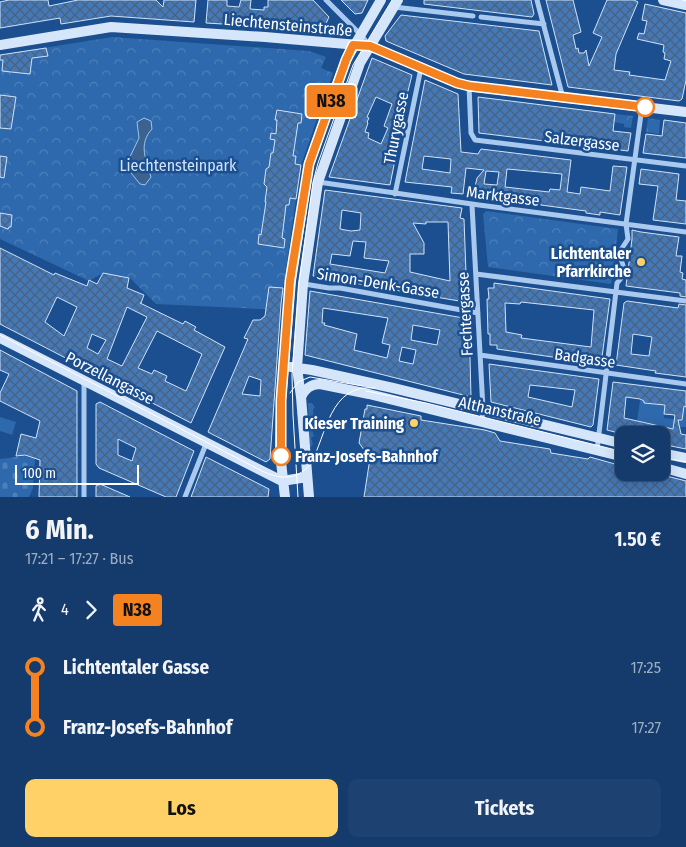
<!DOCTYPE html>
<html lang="de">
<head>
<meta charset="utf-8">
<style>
  body { margin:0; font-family:"Fira Sans Condensed",sans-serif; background:#1d4271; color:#f1f3f6; height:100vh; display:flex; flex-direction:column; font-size:19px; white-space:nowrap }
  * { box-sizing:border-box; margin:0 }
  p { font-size:16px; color:#9dadc1 }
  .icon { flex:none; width:28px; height:28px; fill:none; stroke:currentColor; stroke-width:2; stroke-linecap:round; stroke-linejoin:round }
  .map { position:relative; height:497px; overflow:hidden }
  .drawer { display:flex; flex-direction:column; background:#143b6b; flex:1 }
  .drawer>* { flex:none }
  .badge { padding:0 10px; border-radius:4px; font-size:18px; line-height:32px }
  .controls { position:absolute; left:615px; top:426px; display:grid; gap:10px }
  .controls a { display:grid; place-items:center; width:55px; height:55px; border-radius:10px; background:#143b6b; box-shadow:0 2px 12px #0003,0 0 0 1px #33557e; font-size:25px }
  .scale { position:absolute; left:15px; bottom:12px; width:124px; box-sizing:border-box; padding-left:5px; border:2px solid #fff; border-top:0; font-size:14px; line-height:18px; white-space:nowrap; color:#fff; -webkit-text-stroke:4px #1b4f8f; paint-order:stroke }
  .map>.badge { position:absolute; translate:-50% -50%; box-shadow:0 0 0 2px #fff }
  .legs { display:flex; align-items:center; gap:8px; height:55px; padding:0 25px; font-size:16px }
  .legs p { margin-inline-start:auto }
  .head { display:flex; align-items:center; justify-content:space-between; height:85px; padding:0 25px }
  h1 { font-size:28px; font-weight:700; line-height:38px }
  .cta { display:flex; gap:10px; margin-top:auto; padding:10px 25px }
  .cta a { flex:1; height:58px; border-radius:10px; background:#ffd166; color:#111; font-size:20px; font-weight:700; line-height:58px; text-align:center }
  .cta a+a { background:#1d4271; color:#f1f3f6 }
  ul { padding:0 25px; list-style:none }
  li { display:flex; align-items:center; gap:18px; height:60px; font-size:19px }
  li i { display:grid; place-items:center; width:8px; height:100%; margin:0 6px; background:currentColor }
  li i::after { content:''; width:12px; height:12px; margin:-6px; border:4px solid; border-radius:50%; background:#143b6b }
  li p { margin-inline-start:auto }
  li:first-child i { background:linear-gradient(#0000 50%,currentColor 0) }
  li:last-child i { background:linear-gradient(currentColor 50%,#0000 0) }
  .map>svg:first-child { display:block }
</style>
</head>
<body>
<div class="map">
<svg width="686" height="497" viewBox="0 0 686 497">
  <defs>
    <pattern id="cemetery-stones" width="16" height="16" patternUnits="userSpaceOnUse" patternTransform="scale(1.25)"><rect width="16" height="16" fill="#2e69ad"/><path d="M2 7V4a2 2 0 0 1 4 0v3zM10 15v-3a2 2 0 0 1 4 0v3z" fill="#4d80b9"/></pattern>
    <pattern id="park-crowns" width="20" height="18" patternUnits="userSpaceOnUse" patternTransform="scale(1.25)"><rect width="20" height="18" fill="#2e69ad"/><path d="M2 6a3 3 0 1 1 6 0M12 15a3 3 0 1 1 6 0" fill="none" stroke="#4d80b9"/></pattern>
    <pattern id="building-cross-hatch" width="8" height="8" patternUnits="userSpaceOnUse" patternTransform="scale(1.25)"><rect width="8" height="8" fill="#4478b7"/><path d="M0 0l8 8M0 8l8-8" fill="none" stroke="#486282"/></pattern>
  </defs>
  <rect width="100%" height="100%" fill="#1b4f8f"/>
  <!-- green -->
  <path fill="#2e69ad" d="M 640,400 L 644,401 L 644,403 L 661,405 L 661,403 L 665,403 L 664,418 L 682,420 L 684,406 L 686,407 L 686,427 L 681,427 L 681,431 L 680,426 L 677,422 L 673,425 L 676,431 L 654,424 L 653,425 L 637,421 Z
    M 308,403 L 312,403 L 315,407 L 313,410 C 315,419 310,427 314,436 L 311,438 L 313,444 L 311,447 L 309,447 Z
    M 0,417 L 16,422 L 12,435 L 0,431 Z"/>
  <!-- cemetery -->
  <path fill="url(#cemetery-stones)" d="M 25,456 L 35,459 L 33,488 L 29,497 L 0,497 L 0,459 Z"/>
  <!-- park -->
  <path fill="url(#park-crowns)" d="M 112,37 L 309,51 L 326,57 L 321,68 L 333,73 L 301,165 L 280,310 L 156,304 L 130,278 L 103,273 L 89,281 L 0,239 L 0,55 Z
    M 615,114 L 633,116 L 631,128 L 624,127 L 624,124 L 614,122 Z
    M 648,118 L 660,120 L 659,134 L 646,132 Z
    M 486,211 L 618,229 L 614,265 L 611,265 L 610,277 L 612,278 L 611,284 L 488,267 L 483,214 Z"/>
  <!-- water -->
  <path fill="#3c6290" stroke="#9cc4f0" d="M 144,118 L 151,121 L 152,129 C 138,144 146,160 151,177 L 145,185 L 140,184 L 131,173 L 128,161 L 139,138 L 137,122 Z"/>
  <!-- building -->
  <path fill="url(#building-cross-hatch)" stroke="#cfe3fa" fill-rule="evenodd" d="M 9,0 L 48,0 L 49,6 L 78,0 L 156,0 L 163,7 L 164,0 L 196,0 L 194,22 L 111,16 L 61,24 L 60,18 L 0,28 L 0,2 Z
    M 208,0 L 227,0 L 227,6 L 239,7 L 241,0 L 251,0 L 250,9 L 264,10 L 264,7 L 268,7 L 268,0 L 313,0 L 329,17 L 323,30 L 206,23 Z
    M 341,0 L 368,0 L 362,13 L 355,14 Z
    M 424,0 L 531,0 L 534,14 L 532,17 L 424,4 Z
    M 546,0 L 573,0 L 581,32 L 573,35 L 576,49 L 578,48 L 579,53 L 584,53 L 586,50 L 589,66 L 602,37 L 593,33 L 607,0 L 634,0 L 638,2 L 616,54 L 614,70 L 630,72 L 629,75 L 665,80 L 671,61 L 664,59 L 665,53 L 663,52 L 664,45 L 637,39 L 639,33 L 644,34 L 647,21 L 642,20 L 645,4 L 686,13 L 686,80 L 682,99 L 679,101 L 568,87 Z
    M 401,15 L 539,31 L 552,85 L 464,74 L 386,41 L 385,36 Z
    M 46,48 L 48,56 L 32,58 L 30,74 L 2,71 L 3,60 L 0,60 L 0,55 Z
    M 372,58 L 412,75 L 402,115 L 404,116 L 399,133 L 400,133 L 397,140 L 398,141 L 395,149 L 397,150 L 390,185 L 329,177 ZM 376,97 L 392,104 L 384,126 L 388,128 L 381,144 L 368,138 L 369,133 L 365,132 L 368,123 L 367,122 L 369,118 L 367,117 Z
    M 425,80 L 458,94 L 461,152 L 478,154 L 481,149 L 571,160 L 567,192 L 580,194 L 581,187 L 610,191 L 613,166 L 627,167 L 620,215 L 600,212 L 600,215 L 586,213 L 586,211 L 473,196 L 477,178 L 484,170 L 466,168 L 463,194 L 451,193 L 452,187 L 405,182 ZM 424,156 L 451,159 L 450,173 L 422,169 ZM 507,169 L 562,174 L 560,190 L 550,189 L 549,192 L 505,187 ZM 486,171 L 499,172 L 497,185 L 484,184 Z
    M 0,95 L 16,97 L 11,129 L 0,128 Z
    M 478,97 L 615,114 L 613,131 L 631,133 L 628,151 L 479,133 Z
    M 277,110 L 302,114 L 301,123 L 298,123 L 293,156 L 296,156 L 295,164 L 301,165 L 296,199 L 290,198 L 289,205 L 286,205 L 282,238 L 285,239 L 284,248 L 258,244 L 259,234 L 261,235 L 266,202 L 265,202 L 267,187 L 264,184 L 266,169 L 269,167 L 271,153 L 273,153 L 275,140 L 270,139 L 271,133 L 276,134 L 277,120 L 275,120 Z
    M 664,120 L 686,123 L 686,158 L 643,153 L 646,134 L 662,136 Z
    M 0,156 L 7,157 L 4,178 L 0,177 Z
    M 641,169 L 679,174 L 676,200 L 686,201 L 686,224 L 653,220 L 658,186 L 639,184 Z
    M 325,190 L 462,208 L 460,218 L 464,219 L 467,300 L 465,302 L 313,276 ZM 342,210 L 361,213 L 360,230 L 351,231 L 340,229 ZM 426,222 L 448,222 L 450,281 L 410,272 L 410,254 L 424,254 L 424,243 L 413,223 L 426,224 ZM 353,241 L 366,242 L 364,258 L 389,261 L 385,273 L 330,264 L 332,254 L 350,256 Z
    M 0,213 L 12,215 L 11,227 L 9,227 L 8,229 L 0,226 Z
    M 632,230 L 641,232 L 679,237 L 676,256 L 682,256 L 680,272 L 683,273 L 682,279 L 686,280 L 686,297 L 680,296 L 680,293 L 626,286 L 632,239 Z
    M 0,248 L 54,275 L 55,273 L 87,286 L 89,280 L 97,284 L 103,273 L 129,278 L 127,288 L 144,295 L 141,303 L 140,303 L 183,324 L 185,321 L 196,327 L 194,330 L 225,347 L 191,423 L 0,324 ZM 57,297 L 77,307 L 64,336 L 45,322 ZM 127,307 L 147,317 L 122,366 L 107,359 ZM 157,331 L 202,354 L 186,391 L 165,381 L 167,376 L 154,370 L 152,374 L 138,368 ZM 92,334 L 106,340 L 98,354 L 87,348 Z
    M 494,283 L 610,299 L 601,364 L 497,349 L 497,345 L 490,345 L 490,334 L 488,334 L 487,299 L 489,299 L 488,288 L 494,288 ZM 521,302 L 594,310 L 591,347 L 521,338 L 522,335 L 506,332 L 505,303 L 520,304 Z
    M 269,287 L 283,288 L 281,304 L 270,459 L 266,462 L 208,432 L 248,339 L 244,338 L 253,320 L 260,320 L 265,316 ZM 249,376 L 261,380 L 260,396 L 242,394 Z
    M 310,291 L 469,319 L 471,397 L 305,355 ZM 323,308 L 388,318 L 382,343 L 390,345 L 387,358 L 354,350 L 357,334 L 324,325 L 325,323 L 322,323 ZM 413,325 L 440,330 L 437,345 L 411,340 ZM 402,347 L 416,350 L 413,364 L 399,361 Z
    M 627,301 L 678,308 L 679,304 L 686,305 L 686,377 L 655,373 L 656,371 L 616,365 L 624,303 ZM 633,334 L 652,337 L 649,356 L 631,354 Z
    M 0,350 L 77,391 L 77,497 L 39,497 L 40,460 L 25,455 L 16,456 L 21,434 L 36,438 L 40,421 L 0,401 L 0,393 L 9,374 L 0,370 Z
    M 489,364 L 599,379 L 593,425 L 591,427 L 491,402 ZM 530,385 L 575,390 L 572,407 L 528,397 Z
    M 613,382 L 686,391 L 686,407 L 684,406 L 682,420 L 678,420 L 681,434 L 686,435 L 686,449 L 661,444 L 661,435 L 626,435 L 607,430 ZM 626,397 L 640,399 L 644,401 L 644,403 L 665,405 L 664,414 L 675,415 L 673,429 L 624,418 Z
    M 100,402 L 194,451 L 176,497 L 166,497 L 99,468 L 96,464 L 96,404 ZM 118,439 L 136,448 L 132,461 L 118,455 Z
    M 367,405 L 421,416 L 421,420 L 485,430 L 495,433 L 500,441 L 550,449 L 551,453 L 588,459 L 590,457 L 615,464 L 617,463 L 624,466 L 624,472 L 651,472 L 686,481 L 686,497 L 364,497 L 370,458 L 359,443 L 365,409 L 367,409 Z
    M 206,457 L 269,489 L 268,497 L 191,497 Z
    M 100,484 L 130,497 L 96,497 L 96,486 Z"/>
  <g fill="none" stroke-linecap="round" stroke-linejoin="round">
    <!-- street -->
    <path stroke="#a9c9ee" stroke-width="5" d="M 326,0 L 360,34 L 370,46
      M 537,0 L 563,98
      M 394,7 L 473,16
      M 481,17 L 544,24
      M 469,86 L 471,133 L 475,140 L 686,166
      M 318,182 L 479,205 L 686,232
      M 395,194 L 421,68
      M 472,205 L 483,409 L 482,422
      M 476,274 L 686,301
      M 304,284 L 329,288 L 340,288 L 478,313
      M 480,355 L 686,384
      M 84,382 L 84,497
      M 597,450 L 617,283 C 630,269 622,268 619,253 L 628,239 L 626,224 L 642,107
      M 185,497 L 206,444"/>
    <!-- secondary -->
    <path stroke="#d6e6fa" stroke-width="10" d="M 663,0 L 686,5
      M 0,45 L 111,27 L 265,37 L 370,46 L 457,83 L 469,86 L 686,112
      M 0,338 L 282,481
      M 291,367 L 312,370 L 393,388 L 624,444
      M 301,397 C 305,389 310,384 320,384 L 369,394 L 624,457
      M 661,453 L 686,458
      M 661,467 L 686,474
      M 282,481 L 307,477
      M 285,497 L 280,453 L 281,400 L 291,281 L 309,164 L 346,60 L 381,0
      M 309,497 L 301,397 L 297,368 L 303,284 L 318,182 L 360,63 L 398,0"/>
    <!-- tram -->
    <path stroke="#fff" stroke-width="1" d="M 683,0 L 686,1
      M 0,335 L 262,471 C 280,479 295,481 310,465 C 327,435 329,383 375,388
      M 366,391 L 426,403 L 624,452
      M 290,393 L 298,382 L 310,377 L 363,386
      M 661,457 L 686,462
      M 298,497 L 293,415 L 292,375 L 299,283 L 313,182 L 318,163 L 353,65 L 392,0"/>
  </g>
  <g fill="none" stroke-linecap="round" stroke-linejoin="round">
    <!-- line-1 casing -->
    <g stroke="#fff" stroke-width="11">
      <path id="line-1" d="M 281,456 L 281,400 L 290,281 L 309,164 L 346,60 L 353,45 L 370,46 L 457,83 L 469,86 L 645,107"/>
    </g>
    <!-- line-1 -->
    <use href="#line-1" stroke="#f58220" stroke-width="8"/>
  </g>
  <!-- markers -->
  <g fill="#fff" stroke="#f58220" stroke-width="2.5">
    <circle cx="645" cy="107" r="9"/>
    <circle cx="281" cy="456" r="9"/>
  </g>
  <g fill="#ffd166" stroke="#1b4f8f" stroke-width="2">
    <circle cx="641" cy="262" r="5"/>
    <circle cx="414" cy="423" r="5"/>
  </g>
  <g text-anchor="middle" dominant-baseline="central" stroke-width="5" stroke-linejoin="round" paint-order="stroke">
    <!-- street labels -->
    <g font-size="16" fill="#fff" stroke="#1b4f8f">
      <text transform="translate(288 25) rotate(5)">Liechtensteinstraße</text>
      <text transform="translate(396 128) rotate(-79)">Thurygasse</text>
      <text transform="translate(582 141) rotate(7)">Salzergasse</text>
      <text transform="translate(503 196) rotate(7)">Marktgasse</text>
      <text transform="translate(378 283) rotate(9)">Simon-Denk-Gasse</text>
      <text transform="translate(465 314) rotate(-93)">Fechtergasse</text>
      <text transform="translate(585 358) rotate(8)">Badgasse</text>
      <text transform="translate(110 378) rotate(27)">Porzellangasse</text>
      <text transform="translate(500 411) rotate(13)">Althanstraße</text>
    </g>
    <!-- park labels -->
    <g font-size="16" fill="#cfe3fa" stroke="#1b4f8f">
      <text x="178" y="165">Liechtensteinpark</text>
    </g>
    <!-- poi labels -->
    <g font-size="16" font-weight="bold" fill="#fff" stroke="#1b4f8f" text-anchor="end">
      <text x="631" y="253">Lichtentaler<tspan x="631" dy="18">Pfarrkirche</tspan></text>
      <text x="404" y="423">Kieser Training</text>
    </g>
    <!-- stop labels -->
    <g font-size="16" font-weight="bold" fill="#fff" stroke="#1b4f8f" text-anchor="start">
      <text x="295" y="456">Franz-Josefs-Bahnhof</text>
    </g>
  </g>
</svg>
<div class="controls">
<a><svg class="icon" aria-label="layers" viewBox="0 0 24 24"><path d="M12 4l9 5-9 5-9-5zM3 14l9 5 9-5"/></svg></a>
</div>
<div class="scale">100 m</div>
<b class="badge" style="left:331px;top:101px;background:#f58220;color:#111">N38</b>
</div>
<section class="drawer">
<div class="head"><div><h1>6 Min.</h1><p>17:21 – 17:27 · Bus</p></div><b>1.50 €</b></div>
<div class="legs"><svg class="icon" aria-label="walk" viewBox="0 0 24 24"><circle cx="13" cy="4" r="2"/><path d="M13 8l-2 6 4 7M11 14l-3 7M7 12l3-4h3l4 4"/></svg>4<svg class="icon" aria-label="forward" viewBox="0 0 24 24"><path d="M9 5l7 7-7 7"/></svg><b class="badge" style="background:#f58220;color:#111">N38</b></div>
<ul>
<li><i style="color:#f58220"></i><b>Lichtentaler Gasse</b><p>17:25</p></li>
<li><i style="color:#f58220"></i><b>Franz-Josefs-Bahnhof</b><p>17:27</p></li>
</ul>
<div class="cta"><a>Los</a><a>Tickets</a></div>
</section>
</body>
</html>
